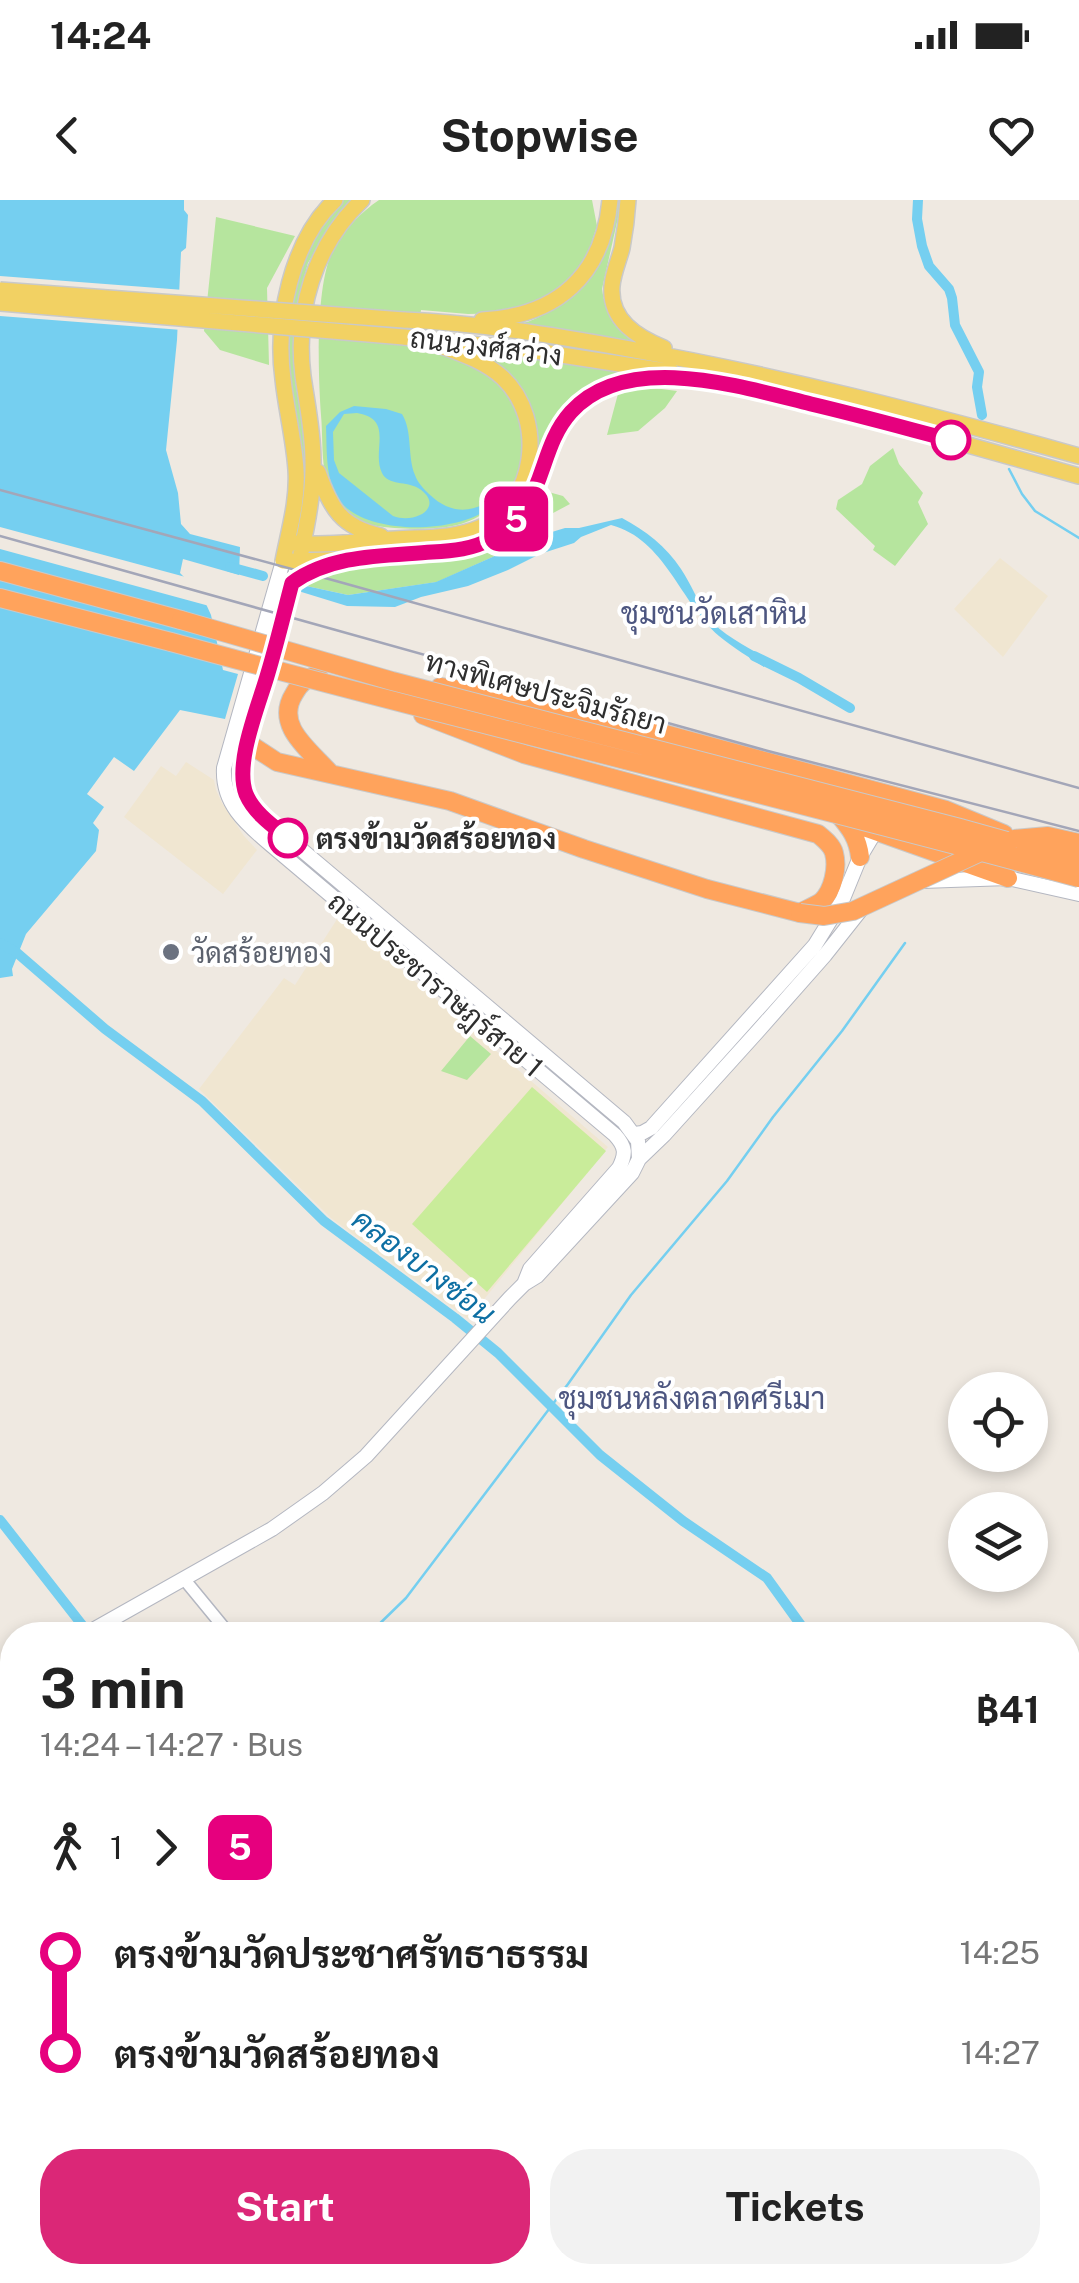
<!DOCTYPE html>
<html lang="en">
<head>
<meta charset="utf-8">
<style>
  body { margin:0; font-family:"Public Sans",Sarabun,sans-serif; background:#f2f2f2; color:#222; height:100vh; display:flex; flex-direction:column; font-size:38px; white-space:nowrap }
  * { box-sizing:border-box; margin:0 }
  p { font-size:32px; color:#767676 }
  .icon { flex:none; width:55px; height:55px; fill:none; stroke:currentColor; stroke-width:2; stroke-linecap:round; stroke-linejoin:round }
  .map { position:relative; flex:1; overflow:hidden }
  .panel { position:absolute; left:0px; top:1422px; width:1080px; height:662px; display:flex; flex-direction:column; background:#fff; border-radius:40px 40px 0 0; box-shadow:0 5px 15px #0003 }
  .panel>* { flex:none }
  .badge { padding:0 20px; border-radius:15px; font-size:35px; line-height:65px }
  .controls { position:absolute; left:948px; top:1172px; display:grid; gap:20px }
  .controls a { display:grid; place-items:center; width:100px; height:100px; border-radius:50%; background:#fff; box-shadow:0 5px 15px #0003; font-size:50px }
  .map>.badge { position:absolute; translate:-50% -50%; box-shadow:0 0 0 5px #fff }
  .legs { display:flex; align-items:center; gap:15px; height:110px; padding:0 40px; font-size:32px }
  .legs p { margin-inline-start:auto }
  .overview { display:flex; align-items:center; justify-content:space-between; height:170px; padding:0 40px }
  h1 { font-size:55px; font-weight:700; line-height:75px }
  .action { display:flex; gap:20px; margin-top:auto; padding:20px 40px }
  .action a { flex:1; height:115px; border-radius:40px; background:#db2777; color:#fff; font-size:40px; font-weight:700; line-height:115px; text-align:center }
  .action a+a { background:#f2f2f2; color:#222 }
  ul { padding:0 40px; list-style:none }
  li { display:flex; align-items:center; gap:35px; height:100px; font-size:38px }
  li i { display:grid; place-items:center; width:15px; height:100%; margin:0 12px; background:currentColor }
  li i::after { content:''; width:25px; height:25px; margin:-12px; border:8px solid; border-radius:50%; background:#fff }
  li p { margin-inline-start:auto }
  li:first-child i { background:linear-gradient(#0000 50%,currentColor 0) }
  li:last-child i { background:linear-gradient(currentColor 50%,#0000 0) }
  .status { display:flex; justify-content:space-between; align-items:center; height:70px; padding:0 50px; background:#fff; direction:ltr }
  .status svg { height:28px; fill:currentColor }
  header { display:flex; justify-content:space-between; align-items:center; height:130px; padding:0 40px; background:#fff; font-size:45px; font-weight:700 }
  .map>svg:first-child { display:block }
</style>
</head>
<body>
<div class="status"><b>14:24</b><svg viewBox="0 0 49 12"><path d="M0 12V9h3v3zM5 12V6h3v6zM10 12V3h3v9zM15 12V0h3v12zM26 1h20v11H26zM47 4h2v5h-2z"/></svg></div>
<header><svg class="icon" aria-label="back" viewBox="0 0 24 24"><path d="M15 5l-7 7 7 7"/></svg>Stopwise<svg class="icon" aria-label="heart" viewBox="0 0 24 24"><path d="M12 20l-8-8c-3-5 5-10 8-4 3-6 11-1 8 4z"/></svg></header>
<div class="map">
<svg width="1079" height="2083" viewBox="0 0 1079 2083">
  <rect width="100%" height="100%" fill="#efe9e1"/>
  <!-- education -->
  <path fill="#f0e6d1" d="M 1000,358 L 1048,396 L 1003,457 L 954,409 Z
    M 186,562 L 214,580 L 216,590 L 222,603 L 244,636 L 257,650 L 223,694 L 124,617 L 161,566 L 176,576 Z
    M 339,716 L 608,947 L 468,1119 L 331,1018 L 199,889 L 284,778 L 295,785 Z"/>
  <!-- green -->
  <path fill="#b6e59e" d="M 340,0 L 353,0 L 333,22 L 308,63 L 300,92 L 293,157 L 296,187 L 310,261 L 298,335 C 295,314 303,294 304,273 C 304,242 293,212 289,181 C 283,135 290,79 314,38 C 322,25 332,13 340,0 Z
    M 379,0 L 592,0 L 597,26 L 589,50 L 580,69 L 558,95 L 511,113 L 468,114 L 421,110 L 416,151 C 440,155 467,158 487,173 C 521,197 530,237 518,274 C 516,279 516,284 513,288 C 503,304 475,321 457,325 C 436,331 361,331 347,315 C 340,308 330,292 327,283 C 321,261 323,237 321,215 C 318,174 315,86 333,50 C 343,31 361,12 379,0 Z
    M 615,0 L 622,0 L 602,89 C 607,128 630,138 663,152 L 490,125 C 500,125 511,125 521,123 C 531,122 541,116 550,111 C 594,90 609,45 615,0 Z
    M 216,17 L 295,36 L 267,88 L 269,165 L 220,150 L 204,131 Z
    M 451,146 L 635,172 L 596,182 L 578,194 L 550,227 L 534,286 L 509,322 L 469,344 L 316,354 L 313,352 L 315,350 L 498,322 L 536,239 L 536,228 L 527,200 Z
    M 646,187 L 677,191 L 665,208 L 638,231 L 607,235 L 619,190 Z
    M 893,248 L 899,264 L 923,293 L 918,302 L 928,324 L 895,366 L 873,350 L 875,346 L 836,309 L 838,300 L 862,284 L 870,266 Z
    M 545,291 L 563,296 L 570,304 L 540,320 L 542,335 L 437,382 L 348,395 L 297,384 L 324,370 L 496,344 L 528,321 L 537,309 Z
    M 470,836 L 491,854 L 467,880 L 441,871 Z"/>
  <!-- pitch -->
  <path fill="#c9ec9a" d="M 532,887 L 606,951 L 487,1092 L 412,1024 Z"/>
  <!-- water -->
  <path fill="#75cff0" fill-rule="evenodd" d="M 0,0 L 184,0 L 184,10 L 188,15 L 186,48 L 181,52 L 177,140 L 166,250 L 178,293 L 181,324 L 190,334 L 240,347 L 239,375 L 183,359 L 180,373 L 202,395 L 211,415 L 223,470 L 238,474 L 225,519 L 180,510 L 134,571 L 114,557 L 87,594 L 104,607 L 93,623 L 99,630 L 96,651 L 26,734 L 12,769 L 13,776 L 0,778 Z
    M 354,206 L 386,209 L 402,214 C 413,232 407,256 415,275 C 417,282 424,289 429,294 C 456,320 480,310 506,290 C 485,335 369,340 340,301 C 325,282 327,249 326,226 L 340,212 ZM 357,213 C 395,219 371,251 382,273 C 388,286 407,281 418,288 C 446,305 417,325 393,316 L 339,273 L 334,260 L 333,232 L 344,214 Z
    M 622,318 C 646,331 666,346 681,369 C 691,384 698,402 708,417 C 722,435 746,446 766,458 L 764,467 C 749,457 732,447 719,436 C 680,402 665,339 611,325 L 581,337 L 574,343 L 540,354 L 508,370 L 468,386 L 421,397 L 395,407 L 347,406 L 295,390 L 297,384 L 348,395 L 436,382 L 542,335 L 565,328 L 579,328 Z"/>
  <!-- pier -->
  <path fill="#efe9e1" d="M 0,76 L 184,90 L 182,130 L 0,116 Z
    M 0,327 L 193,379 L 206,392 L 213,407 L 0,349 Z"/>
  <g fill="none" stroke-linecap="round" stroke-linejoin="round">
    <!-- stream -->
    <path stroke="#75cff0" stroke-width="2.5" d="M 1009,269 L 1022,294 L 1035,311 L 1079,338
      M 368,1435 L 406,1398 L 568,1184 L 631,1095 L 727,981 L 773,917 L 842,831 L 905,743"/>
    <!-- canal -->
    <path stroke="#75cff0" stroke-width="10" d="M 918,0 L 917,19 L 922,46 L 929,66 L 949,89 L 952,98 L 955,125 L 979,172 L 977,187 L 982,215
      M 230,367 L 263,376
      M 754,456 L 799,478 L 850,508
      M 0,743 L 16,752 L 105,829 L 202,901 L 324,1021 L 455,1118 L 498,1153 L 600,1255 L 683,1321 L 767,1378 L 808,1435
      M 0,1320 L 90,1435
      M 1068,1648 L 1079,1625
      M 1068,1651 L 1079,1661
      M 0,1745 L 12,1759
      M 269,2072 L 277,2083
      M 595,2072 L 604,2083
      M 714,2083 L 722,2072"/>
    <!-- tertiary casing -->
    <g stroke="#b4b7c1" stroke-width="14">
      <path id="tertiary" d="M 184,1379 L 230,1435
        M 0,1530 L 12,1548
        M 426,2072 L 435,2083
        M 843,2072 L 854,2083"/>
    </g>
    <!-- secondary casing -->
    <g stroke="#b4b7c1" stroke-width="16">
      <path id="secondary" d="M 283,361 L 224,568 C 222,603 245,623 270,644 L 615,935 C 626,947 626,954 619,968 L 530,1069 L 524,1084
        M 299,361 L 248,543 L 243,575 L 246,593 L 250,602 L 264,618 L 624,922 L 638,941 L 639,959
        M 293,383 L 309,372 L 339,363
        M 922,681 L 1008,678 L 1079,694
        M 635,934 L 642,933 L 651,928 L 815,745 L 842,701 L 860,657 L 875,632 L 885,626
        M 84,1435 L 272,1329 L 323,1293 L 366,1256 L 510,1098 L 524,1084 L 537,1076 L 632,973 L 639,959 L 664,935 L 758,831 L 825,755 L 863,707
        M 0,1481 L 12,1474"/>
    </g>
    <!-- primary casing -->
    <g stroke="#c9c9c9" stroke-width="18">
      <path id="primary" d="M 335,0 C 291,41 275,121 283,179 C 286,209 294,239 296,270 C 298,301 289,330 283,361 C 326,361 370,358 413,354 C 433,352 455,353 474,346 C 486,342 497,336 507,328 C 528,311 536,287 545,263 C 552,247 557,229 568,215 C 603,172 662,179 711,179
        M 628,0 C 627,16 625,32 622,48 C 619,60 613,73 612,86 C 609,120 637,137 664,148
        M 404,120 C 478,123 552,135 624,148 C 778,175 929,214 1079,256
        M 482,120 C 557,116 603,76 610,0
        M 404,137 L 529,150 L 672,172
        M 705,178 L 893,224 L 1079,276
        M 318,272 C 331,309 341,327 381,336
        M 287,342 C 323,347 359,341 395,339 C 423,337 453,339 479,328 C 536,305 547,220 503,178 C 486,162 463,154 441,146
        M 301,352 C 308,322 314,291 313,260 C 313,232 307,204 303,176 C 295,111 314,46 362,0"/>
    </g>
    <!-- motorway casing -->
    <g stroke="#c9c9c9" stroke-width="20">
      <path id="motorway" d="M 0,371 L 181,420
        M 0,398 L 171,442
        M 318,475 C 306,478 300,483 294,494 C 274,526 310,550 330,573
        M 440,487 L 543,501 L 946,610 L 1004,634
        M 248,543 L 277,562 L 450,601 L 584,649 L 707,689 L 800,713 C 806,709 816,706 822,701 C 833,690 838,668 834,653 C 832,645 824,639 818,634 L 524,554 L 423,515
        M 839,615 C 851,629 858,639 860,657
        M 867,628 L 1008,678"/>
    </g>
    <!-- tertiary -->
    <use href="#tertiary" stroke="#fff" stroke-width="11"/>
    <!-- secondary -->
    <use href="#secondary" stroke="#fff" stroke-width="14"/>
    <!-- primary -->
    <use href="#primary" stroke="#f2d163" stroke-width="15"/>
    <!-- motorway -->
    <use href="#motorway" stroke="#ffa35c" stroke-width="18"/>
    <!-- rail -->
    <path stroke="#a3a6b8" stroke-width="2.5" d="M 0,290 L 336,381 L 1079,588
      M 0,336 L 768,551 L 1079,631"/>
    <!-- primary-bridge casing -->
    <g stroke="#c9c9c9" stroke-width="18" stroke-linecap="butt">
      <path id="primary-bridge" d="M 0,90 L 404,120
        M 0,103 L 404,137"/>
    </g>
    <!-- motorway-bridge casing -->
    <g stroke="#c9c9c9" stroke-width="20" stroke-linecap="butt">
      <path id="motorway-bridge" d="M 181,420 L 392,481 L 960,628 L 1079,661
        M 171,442 C 473,524 777,596 1079,678
        M 1014,639 L 1048,636 L 1079,643
        M 800,713 L 824,716 L 853,711 L 985,650"/>
    </g>
    <!-- primary-bridge -->
    <use href="#primary-bridge" stroke="#f2d163" stroke-width="15"/>
    <!-- motorway-bridge -->
    <use href="#motorway-bridge" stroke="#ffa35c" stroke-width="18"/>
  </g>
  <g fill="none" stroke-linecap="round" stroke-linejoin="round">
    <!-- line-1 casing -->
    <g stroke="#fff" stroke-width="22">
      <path id="line-1" d="M 288,638 C 273,626 254,613 246,594 C 234,563 259,505 268,473 C 277,443 284,413 292,383 C 332,354 385,356 432,352 C 453,351 473,349 491,339 C 549,307 535,252 571,212 C 627,150 742,187 811,204 C 858,215 905,228 951,240"/>
    </g>
    <!-- line-1 -->
    <use href="#line-1" stroke="#e6007e" stroke-width="15"/>
  </g>
  <!-- markers -->
  <g fill="#fff" stroke="#e6007e" stroke-width="5">
    <circle cx="951" cy="240" r="18"/>
    <circle cx="288" cy="638" r="18"/>
  </g>
  <circle fill="#6b7280" stroke="#fff" stroke-width="4" cx="171" cy="752" r="10"/>
  <g text-anchor="middle" dominant-baseline="central" stroke-width="8" stroke-linejoin="round" paint-order="stroke">
    <!-- street labels -->
    <g font-size="28" fill="#2e2e2e" stroke="#fff">
      <text transform="translate(486 146) rotate(7)">ถนนวงศ์สว่าง</text>
      <text transform="translate(546 492) rotate(15)">ทางพิเศษประจิมรัถยา</text>
      <text transform="translate(436 784) rotate(40)">ถนนประชาราษฎร์สาย 1</text>
    </g>
    <!-- stop labels -->
    <g font-size="28" font-weight="bold" fill="#2e2e2e" stroke="#fff" text-anchor="start">
      <text x="316" y="638">ตรงข้ามวัดสร้อยทอง</text>
    </g>
    <!-- worship labels -->
    <g font-size="28" fill="#5b616d" stroke="#fff" text-anchor="start">
      <text x="191" y="752">วัดสร้อยทอง</text>
    </g>
    <!-- neighbourhood labels -->
    <g font-size="30" fill="#4d5680" stroke="#fff">
      <text x="714" y="413">ชุมชนวัดเสาหิน</text>
      <text x="692" y="1198">ชุมชนหลังตลาดศรีเมา</text>
    </g>
    <!-- water labels -->
    <g font-size="30" font-style="italic" fill="#0d6fa3" stroke="#fff">
      <text transform="translate(424 1066) rotate(37)">คลองบางซ่อน</text>
    </g>
  </g>
</svg>
<div class="controls">
<a><svg class="icon" aria-label="locate" viewBox="0 0 24 24"><circle cx="12" cy="12" r="6"/><path d="M12 2v4M12 18v4M2 12h4M18 12h4"/></svg></a>
<a><svg class="icon" aria-label="layers" viewBox="0 0 24 24"><path d="M12 4l9 5-9 5-9-5zM3 14l9 5 9-5"/></svg></a>
</div>
<b class="badge" style="left:516px;top:319px;background:#e6007e;color:#fff">5</b>
<section class="panel">
<div class="overview"><div><h1>3 min</h1><p>14:24 – 14:27 · Bus</p></div><b>฿41</b></div>
<div class="legs"><svg class="icon" aria-label="walk" viewBox="0 0 24 24"><circle cx="13" cy="4" r="2"/><path d="M13 8l-2 6 4 7M11 14l-3 7M7 12l3-4h3l4 4"/></svg>1<svg class="icon" aria-label="forward" viewBox="0 0 24 24"><path d="M9 5l7 7-7 7"/></svg><b class="badge" style="background:#e6007e;color:#fff">5</b></div>
<ul>
<li><i style="color:#e6007e"></i><b>ตรงข้ามวัดประชาศรัทธาธรรม</b><p>14:25</p></li>
<li><i style="color:#e6007e"></i><b>ตรงข้ามวัดสร้อยทอง</b><p>14:27</p></li>
</ul>
<div class="action"><a>Start</a><a>Tickets</a></div>
</section>
</div>
</body>
</html>
